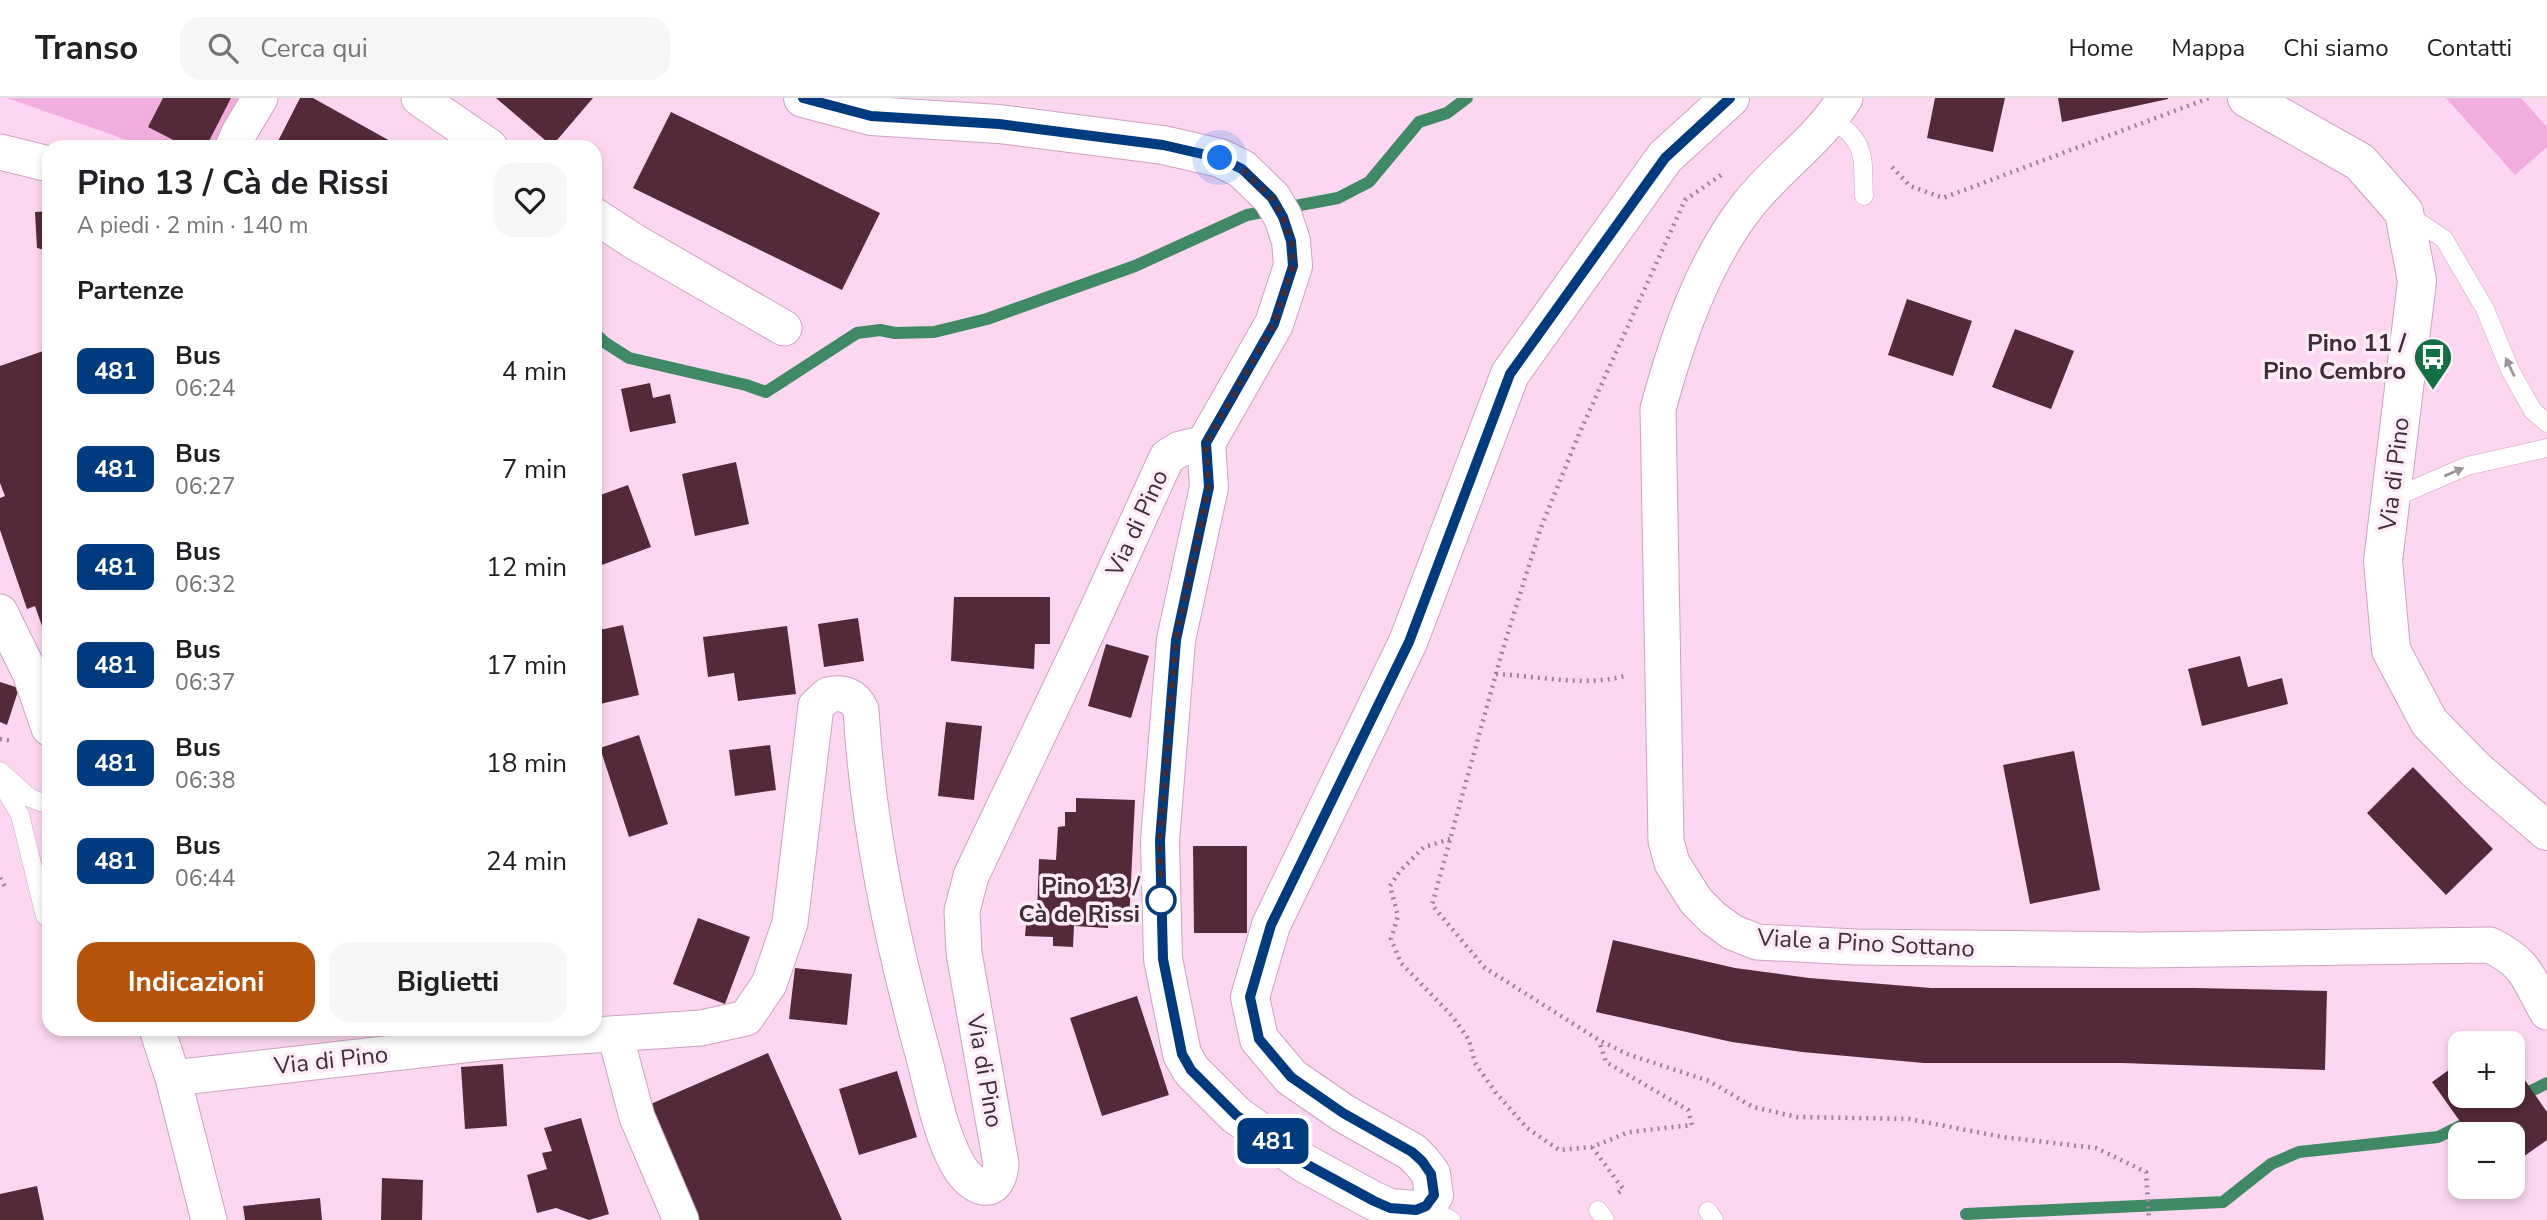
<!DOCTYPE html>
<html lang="it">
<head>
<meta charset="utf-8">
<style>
  body { margin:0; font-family:"Nunito Sans",sans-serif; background:#f6f6f6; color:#202124; height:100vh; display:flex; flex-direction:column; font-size:26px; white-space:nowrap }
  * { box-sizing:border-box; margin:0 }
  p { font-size:23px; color:#757577 }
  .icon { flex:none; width:38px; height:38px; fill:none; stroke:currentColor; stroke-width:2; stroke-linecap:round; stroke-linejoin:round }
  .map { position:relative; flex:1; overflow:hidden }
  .panel { position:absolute; left:42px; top:42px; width:560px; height:896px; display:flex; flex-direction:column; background:#fff; border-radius:21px; box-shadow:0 4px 10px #0003 }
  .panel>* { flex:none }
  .badge { padding:0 14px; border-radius:10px; font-size:24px; line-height:46px }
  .fabs { position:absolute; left:2448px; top:933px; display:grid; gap:14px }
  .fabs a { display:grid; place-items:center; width:77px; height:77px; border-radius:14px; background:#fff; box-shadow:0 4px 10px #0003; font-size:35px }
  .you { position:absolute; width:35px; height:35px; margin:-18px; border:5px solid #fff; border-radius:50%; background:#1a73e8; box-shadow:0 0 0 10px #1a73e833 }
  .map>.badge { position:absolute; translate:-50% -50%; box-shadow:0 0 0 4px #fff }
  h2 { padding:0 35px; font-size:26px; line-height:63px }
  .round { display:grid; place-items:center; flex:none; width:74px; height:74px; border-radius:21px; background:#f6f6f6 }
  .headline { display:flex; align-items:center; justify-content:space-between; height:119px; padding:0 35px }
  h1 { font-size:33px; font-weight:700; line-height:52px }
  .button { display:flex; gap:14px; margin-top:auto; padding:14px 35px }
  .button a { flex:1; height:80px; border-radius:21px; background:#b45309; color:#fff; font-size:28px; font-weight:700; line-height:80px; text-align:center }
  .button a+a { background:#f6f6f6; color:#202124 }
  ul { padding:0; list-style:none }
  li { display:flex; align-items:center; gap:21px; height:98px; padding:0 35px }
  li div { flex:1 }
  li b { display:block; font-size:26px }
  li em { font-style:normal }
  li .badge { min-width:77px; font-weight:700; text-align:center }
  header { display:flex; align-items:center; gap:42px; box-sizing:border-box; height:98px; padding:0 35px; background:#fff; border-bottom:2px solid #e0e0e0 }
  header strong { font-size:33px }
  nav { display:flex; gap:38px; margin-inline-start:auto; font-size:24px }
  .search { width:490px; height:63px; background:#f6f6f6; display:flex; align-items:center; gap:18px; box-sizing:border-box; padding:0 24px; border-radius:21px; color:#757577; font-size:26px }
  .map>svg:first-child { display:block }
</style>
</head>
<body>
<header>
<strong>Transo</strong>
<div class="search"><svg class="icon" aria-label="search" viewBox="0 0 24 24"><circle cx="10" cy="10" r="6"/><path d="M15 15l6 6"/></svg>Cerca qui</div>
<nav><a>Home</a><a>Mappa</a><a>Chi siamo</a><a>Contatti</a></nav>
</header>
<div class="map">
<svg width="2547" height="1122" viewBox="0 0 2547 1122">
  <rect width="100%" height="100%" fill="#fdd7f2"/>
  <!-- green -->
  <path fill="#f1adde" d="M 7,0 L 239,0 L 213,49 L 147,49 Z
    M 2446,0 L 2521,0 L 2547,29 L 2547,49 L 2515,77 Z"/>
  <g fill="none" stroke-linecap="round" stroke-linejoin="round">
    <!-- stream -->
    <path stroke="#3f8a65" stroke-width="12" d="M 595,235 L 604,244 L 629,260 L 746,287 L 766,294 L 857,235 L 880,232 L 895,235 L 934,234 L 987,221 L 1135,168 L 1247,117 L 1338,100 L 1369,84 L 1419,24 L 1447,15 L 1467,0
      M 2519,999 L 2547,985
      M 1966,1116 L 2223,1104 L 2271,1066 L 2299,1054 L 2438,1039 L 2478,1019"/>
  </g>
  <!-- building -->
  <path fill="#542939" d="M 163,0 L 231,0 L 206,49 L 187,49 L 148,29 Z
    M 300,0 L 313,0 L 401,49 L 275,49 Z
    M 496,0 L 593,0 L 552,48 Z
    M 1935,0 L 2005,0 L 1993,54 L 1927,40 Z
    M 2058,0 L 2168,0 L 2168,1 L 2062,24 Z
    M 671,14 L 880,115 L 842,192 L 633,90 Z
    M 49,113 L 49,153 L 37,150 L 35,114 Z
    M 1907,201 L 1972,223 L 1953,278 L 1888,257 Z
    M 2015,231 L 2074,253 L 2051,311 L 1992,289 Z
    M 49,251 L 49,386 L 43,388 L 49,406 L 49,548 L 35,508 L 27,511 L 0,432 L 0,400 L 5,398 L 0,385 L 0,268 Z
    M 650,285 L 653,300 L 670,296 L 676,325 L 630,334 L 621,291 Z
    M 736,364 L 749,426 L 695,438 L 682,376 Z
    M 628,387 L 651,449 L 599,468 L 595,457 L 595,399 Z
    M 954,499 L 1050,499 L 1050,546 L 1035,546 L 1034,571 L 951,563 Z
    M 858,520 L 864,563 L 824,569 L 818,526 Z
    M 623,527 L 639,597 L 600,606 L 595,583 L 595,533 Z
    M 787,528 L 796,596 L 738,603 L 734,575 L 708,579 L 703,539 Z
    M 1106,546 L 1149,558 L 1131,620 L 1088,608 Z
    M 2240,558 L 2248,589 L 2282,580 L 2288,606 L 2202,628 L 2188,571 Z
    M 0,584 L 19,590 L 7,627 L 0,624 Z
    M 946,624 L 982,628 L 974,702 L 938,698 Z
    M 639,637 L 668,726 L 629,739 L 600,650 Z
    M 770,647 L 776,692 L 735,698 L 729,652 Z
    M 2074,653 L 2100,792 L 2030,806 L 2003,667 Z
    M 2413,669 L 2493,751 L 2446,797 L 2367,715 Z
    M 1076,700 L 1135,702 L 1129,824 L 1108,823 L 1108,830 L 1074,828 L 1073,849 L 1053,848 L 1053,839 L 1025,838 L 1027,816 L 1037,816 L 1039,761 L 1056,762 L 1058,729 L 1065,728 L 1065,714 L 1076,714 Z
    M 1193,748 L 1247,748 L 1247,835 L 1194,835 Z
    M 698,820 L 750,839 L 725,906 L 673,886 Z
    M 1613,842 L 1735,870 L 1809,880 L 1931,890 L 2195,890 L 2327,893 L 2325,972 L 2122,965 L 1924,965 L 1802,954 L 1732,944 L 1596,914 Z
    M 795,870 L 852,876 L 847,927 L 789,921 Z
    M 1137,898 L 1169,997 L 1102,1018 L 1070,920 Z
    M 768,955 L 842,1122 L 696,1122 L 646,1008 Z
    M 2460,964 L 2460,998 L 2513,998 L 2513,965 L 2547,1014 L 2547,1042 L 2513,1066 L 2513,1036 L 2469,1036 L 2432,984 Z
    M 503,966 L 507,1028 L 465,1031 L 461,969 Z
    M 897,973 L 917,1039 L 859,1057 L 839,991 Z
    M 581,1020 L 609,1116 L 589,1122 L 556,1110 L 537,1115 L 527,1077 L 547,1071 L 542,1055 L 552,1053 L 544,1030 Z
    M 382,1080 L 423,1082 L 422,1122 L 381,1122 Z
    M 37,1088 L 44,1122 L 0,1122 L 0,1096 Z
    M 320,1100 L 322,1122 L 245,1122 L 243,1108 Z"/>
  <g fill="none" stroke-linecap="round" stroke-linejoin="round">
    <!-- service casing -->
    <g stroke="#cea1c1" stroke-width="19">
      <path id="service" d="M 1831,20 C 1868,46 1862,57 1864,98
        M 2408,117 L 2444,141 L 2485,211 L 2510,272 L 2533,313 L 2547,325
        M 2391,401 L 2467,368 L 2547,350
        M 0,673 L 30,700 L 49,707
        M 0,683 L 20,717 L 45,818
        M 1426,1108 L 1451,1122
        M 1598,1112 L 1605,1122
        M 1708,1113 L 1714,1122"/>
    </g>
    <!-- minor casing -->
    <g stroke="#cea1c1" stroke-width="37">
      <path id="minor" d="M 419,0 L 490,49
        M 1845,0 C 1819,42 1778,69 1748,107 C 1703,164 1677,241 1658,311 L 1666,743 L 1672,765 L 1696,803 L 1713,820 L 1732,834 L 1757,844 L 1855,849 L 2142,852 L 2490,847 C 2528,866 2527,879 2547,914
        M 233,49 L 239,35 L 260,0
        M 0,54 L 49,66
        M 595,118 L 635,144 L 784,230
        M 0,514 L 30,575 L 49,630
        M 157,931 L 173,980 L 209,1122
        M 615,936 L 637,1019 L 681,1122
        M 173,980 L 489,944 L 701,930 L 746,920 L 769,886 L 790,825 L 816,608 L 828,597 C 843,593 855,598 861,612 C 868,730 892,842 923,956 C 933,993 939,1033 958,1067 C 971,1090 998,1103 1001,1066 L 964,855 L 962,813 L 971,778 L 1081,547 L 1167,359 L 1180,351 L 1206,345"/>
    </g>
    <!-- tertiary casing -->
    <g stroke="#cea1c1" stroke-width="40">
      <path id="tertiary" d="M 803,0 L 871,18 L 999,26 L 1163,47 L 1220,60 L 1242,71 L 1272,100 L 1283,119 L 1291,143 L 1293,168 L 1274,226 L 1206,345 L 1209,389 L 1176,542 L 1160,743 L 1163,861 L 1182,956 L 1191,972 L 1236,1017 L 1304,1065 L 1374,1103 L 1390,1110 L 1416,1112 L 1426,1108 L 1434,1097 L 1431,1076 L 1422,1064 L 1412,1054 L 1343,1015 L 1291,979 L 1259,941 L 1250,899 L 1271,827 L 1408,544 L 1510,276 L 1665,59 L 1730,0
        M 2247,0 L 2360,64 L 2404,114 L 2417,183 L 2383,463 L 2391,552 L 2429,624 L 2476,672 L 2547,733"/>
    </g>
    <!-- path -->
    <path stroke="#9e8296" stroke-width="4.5" stroke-dasharray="2 5" stroke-linecap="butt" d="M 1892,69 L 1910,88 L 1943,100 L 2209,0
      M 1721,77 L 1685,102 L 1579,336 L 1540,432 L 1502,554 L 1432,807 L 1485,870 L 1599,942 L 1627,956 L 1709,983 L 1753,1009 L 1797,1019 L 1909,1021 L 2003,1039 L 2096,1050 L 2146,1074 L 2149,1122
      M 1496,576 C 1539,578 1583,589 1625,578
      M 0,641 L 13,643
      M 1450,741 L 1424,749 L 1400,773 L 1390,788 L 1398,818 L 1391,841 L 1401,865 L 1452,918 L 1469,942 L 1475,965 L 1496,995 L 1527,1030 L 1559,1052 L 1592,1049 L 1629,1034 L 1692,1027 L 1688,1012 L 1606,964 L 1599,943
      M 0,780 L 7,792
      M 1592,1049 L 1623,1091 L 1618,1095"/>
    <!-- service -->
    <use href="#service" stroke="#fff" stroke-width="18"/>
    <!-- minor -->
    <use href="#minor" stroke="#fff" stroke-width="35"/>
    <!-- tertiary -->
    <use href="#tertiary" stroke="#fff" stroke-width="38"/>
  </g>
  <!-- one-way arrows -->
  <defs><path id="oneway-solid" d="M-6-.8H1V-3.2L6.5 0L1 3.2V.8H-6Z" transform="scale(1.75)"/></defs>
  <g fill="#9f969c">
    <use href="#oneway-solid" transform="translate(2510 269) rotate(-115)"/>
    <use href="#oneway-solid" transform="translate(2454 374) rotate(-23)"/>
  </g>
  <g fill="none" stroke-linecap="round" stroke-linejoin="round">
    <!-- line casing -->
    <g stroke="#fff" stroke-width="16">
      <path id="line" d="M 803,0 L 871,18 L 999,26 L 1163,47 L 1220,60 L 1242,71 L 1272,100 L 1283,119 L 1291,143 L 1293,168 L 1274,226 L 1206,345 L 1209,389 L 1176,542 L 1160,743 L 1163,861 L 1182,956 L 1191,972 L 1236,1017 L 1304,1065 L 1374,1103 L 1390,1110 L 1416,1112 L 1426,1108 L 1434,1097 L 1431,1076 L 1422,1063 L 1412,1054 L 1343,1015 L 1291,979 L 1259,941 L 1250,899 L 1271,827 L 1409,544 L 1510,276 L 1665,60 L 1730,0"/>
    </g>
    <!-- line -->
    <use href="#line" stroke="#003b80" stroke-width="10"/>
    <!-- walk -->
    <path stroke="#3f2d3a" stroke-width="7" stroke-dasharray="0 12.6" d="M 1161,802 L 1162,814 L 1160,743 L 1176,542 L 1209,389 L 1206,345 L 1274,226 L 1293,168 L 1291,143 L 1283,119 L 1272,100 L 1242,71 L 1220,60"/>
  </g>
  <!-- icons -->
  <defs>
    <g id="bus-pin" transform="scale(2.0125)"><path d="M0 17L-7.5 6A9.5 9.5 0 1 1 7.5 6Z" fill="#137044" stroke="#feebf8"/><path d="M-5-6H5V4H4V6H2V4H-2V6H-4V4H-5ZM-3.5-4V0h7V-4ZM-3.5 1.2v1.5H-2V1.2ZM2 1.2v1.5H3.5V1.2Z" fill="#fff"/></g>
  </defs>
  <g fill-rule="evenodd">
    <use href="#bus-pin" x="2433" y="259"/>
  </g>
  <!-- markers -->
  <circle fill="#fff" stroke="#003b80" stroke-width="3.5" cx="1161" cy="802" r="14"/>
  <g text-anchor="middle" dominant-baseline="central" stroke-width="7" stroke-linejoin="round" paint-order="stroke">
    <!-- poi labels -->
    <g font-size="24" font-weight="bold" fill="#3f2d3a" stroke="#feebf8" text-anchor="end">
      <text x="2406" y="245">Pino 11 /<tspan x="2406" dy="28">Pino Cembro</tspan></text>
    </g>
    <!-- street labels -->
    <g font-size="24" fill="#3f2d3a" stroke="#feebf8">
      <text transform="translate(2394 376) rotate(-83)">Via di Pino</text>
      <text transform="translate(1137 425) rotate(-65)">Via di Pino</text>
      <text transform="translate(1866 845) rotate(3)">Viale a Pino Sottano</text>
      <text transform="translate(331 962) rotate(-6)">Via di Pino</text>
      <text transform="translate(985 973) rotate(80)">Via di Pino</text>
    </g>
    <!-- stop labels -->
    <g font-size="24" font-weight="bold" fill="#3f2d3a" stroke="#feebf8" text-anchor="end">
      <text x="1140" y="788">Pino 13 /<tspan x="1140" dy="28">Cà de Rissi</tspan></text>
    </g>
  </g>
</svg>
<div class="fabs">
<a>+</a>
<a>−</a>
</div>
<div class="you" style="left:1220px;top:60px"></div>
<b class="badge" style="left:1273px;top:1043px;background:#003b80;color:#fff">481</b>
<section class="panel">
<div class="headline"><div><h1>Pino 13 / Cà de Rissi</h1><p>A piedi · 2 min · 140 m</p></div><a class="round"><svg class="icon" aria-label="heart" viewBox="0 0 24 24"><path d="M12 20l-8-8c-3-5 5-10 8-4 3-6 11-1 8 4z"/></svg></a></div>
<h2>Partenze</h2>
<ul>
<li><span class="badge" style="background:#003b80;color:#fff">481</span><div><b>Bus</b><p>06:24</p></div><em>4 min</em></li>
<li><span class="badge" style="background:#003b80;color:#fff">481</span><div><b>Bus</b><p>06:27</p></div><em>7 min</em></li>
<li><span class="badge" style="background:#003b80;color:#fff">481</span><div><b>Bus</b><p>06:32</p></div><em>12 min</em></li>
<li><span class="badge" style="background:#003b80;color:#fff">481</span><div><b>Bus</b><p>06:37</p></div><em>17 min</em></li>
<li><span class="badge" style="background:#003b80;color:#fff">481</span><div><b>Bus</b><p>06:38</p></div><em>18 min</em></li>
<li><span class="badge" style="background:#003b80;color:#fff">481</span><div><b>Bus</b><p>06:44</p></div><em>24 min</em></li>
</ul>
<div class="button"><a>Indicazioni</a><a>Biglietti</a></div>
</section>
</div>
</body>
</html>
